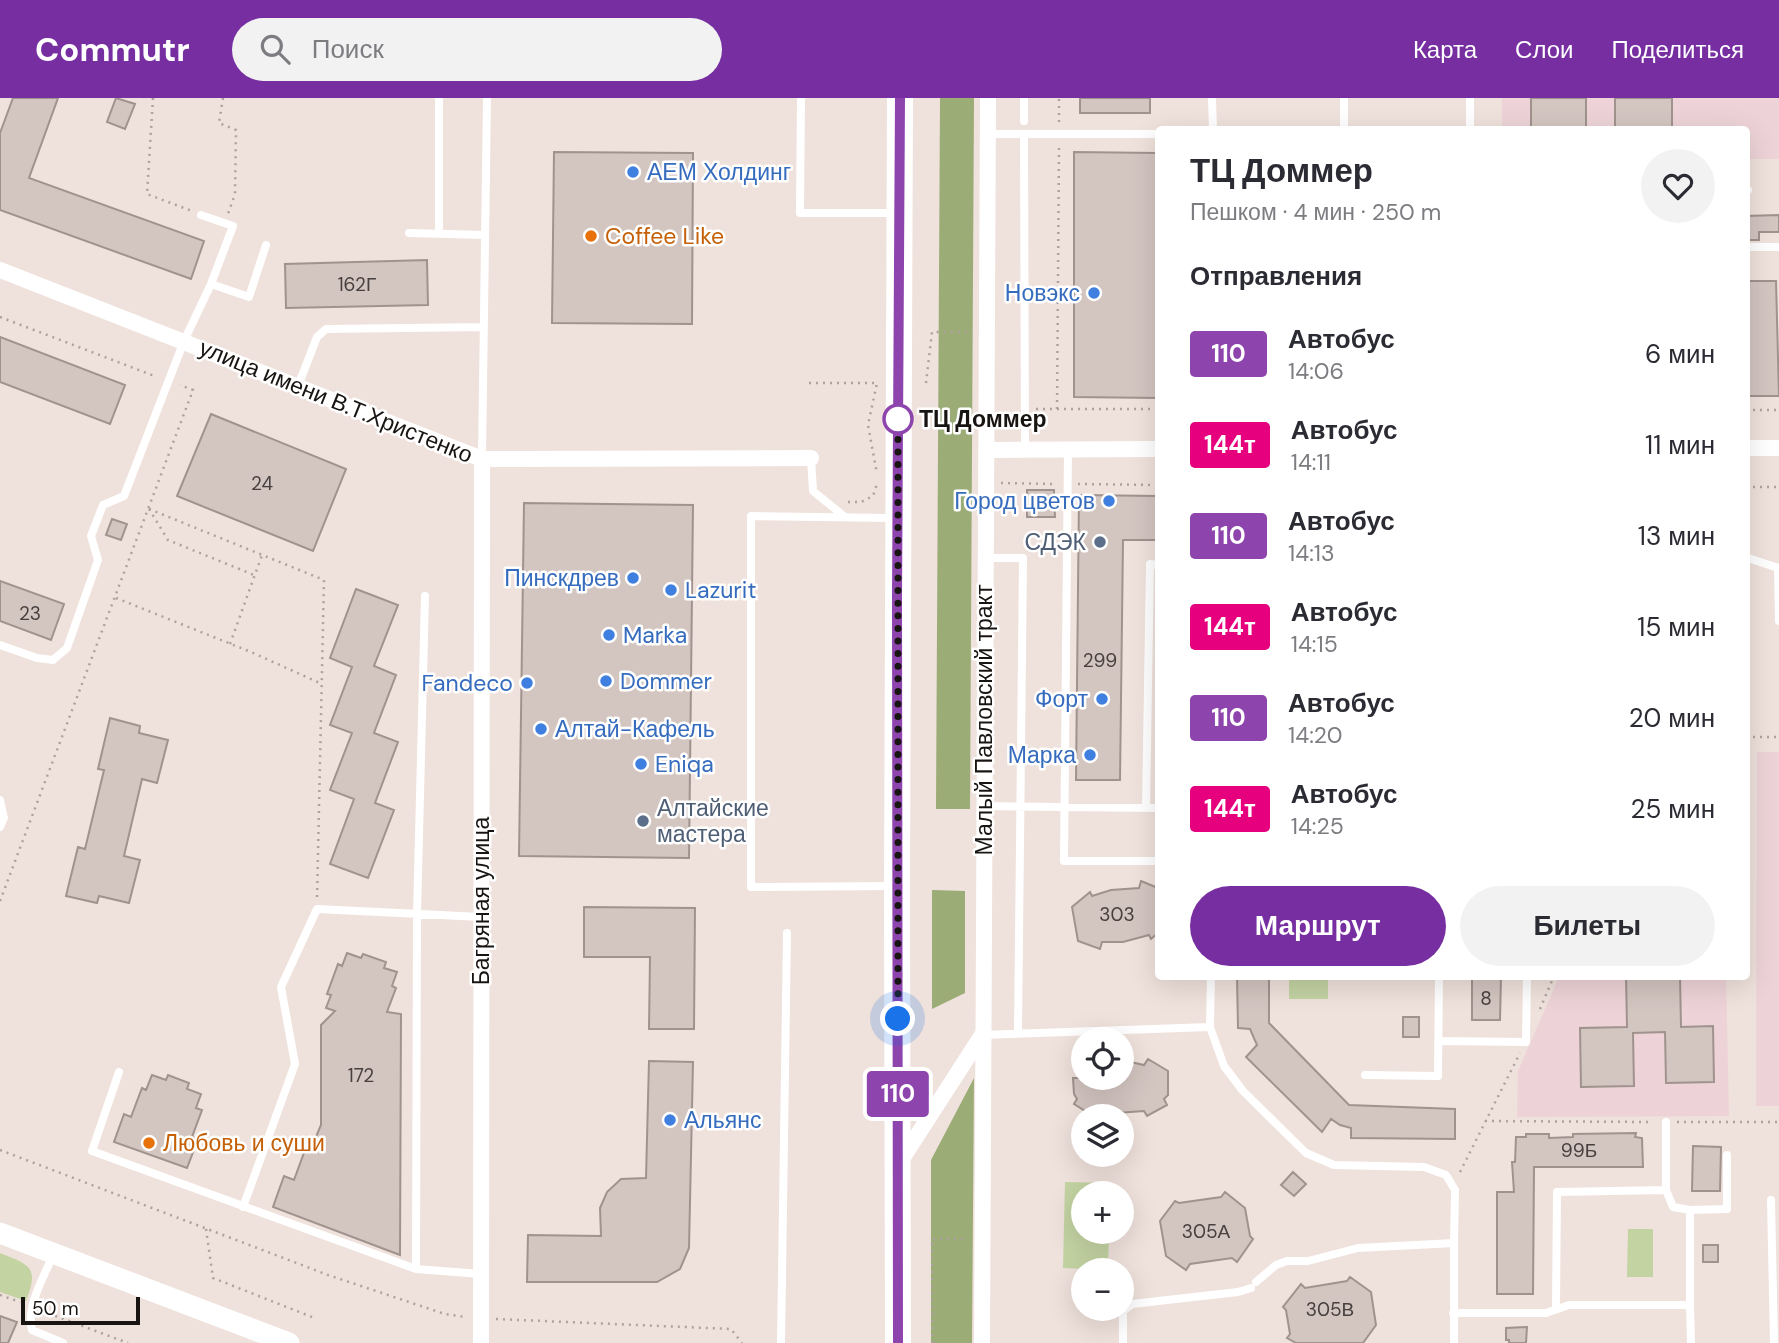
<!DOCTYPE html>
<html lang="ru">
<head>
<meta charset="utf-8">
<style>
  body { margin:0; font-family:"DM Sans",sans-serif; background:#f2f2f3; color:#2b2b33; height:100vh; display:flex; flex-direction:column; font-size:26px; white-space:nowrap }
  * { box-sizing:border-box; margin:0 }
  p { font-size:23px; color:#7c7c81 }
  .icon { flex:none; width:38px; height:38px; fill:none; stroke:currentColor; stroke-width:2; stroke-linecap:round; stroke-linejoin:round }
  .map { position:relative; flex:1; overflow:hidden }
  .drawer { position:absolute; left:1155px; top:28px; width:595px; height:854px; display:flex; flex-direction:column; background:#fff; border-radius:7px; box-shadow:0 7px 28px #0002 }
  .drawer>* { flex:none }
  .badge { padding:0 14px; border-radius:5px; font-size:24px; line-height:46px }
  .fabs { position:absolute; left:1071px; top:929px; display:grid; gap:14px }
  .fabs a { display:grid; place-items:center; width:63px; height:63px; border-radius:50%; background:#fff; box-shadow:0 7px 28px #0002; font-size:35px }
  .scale { position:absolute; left:21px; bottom:18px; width:119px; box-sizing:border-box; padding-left:7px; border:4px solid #181412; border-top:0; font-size:19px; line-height:24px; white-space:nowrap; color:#181412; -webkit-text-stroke:5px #fff; paint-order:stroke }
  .you { position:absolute; width:35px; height:35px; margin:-18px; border:5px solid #fff; border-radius:50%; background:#1a73e8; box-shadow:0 0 0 10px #1a73e833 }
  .map>.badge { position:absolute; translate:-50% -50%; box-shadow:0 0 0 4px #fff }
  h2 { padding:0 35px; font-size:26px; line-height:63px }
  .round { display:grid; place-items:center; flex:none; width:74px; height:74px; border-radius:37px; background:#f2f2f3 }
  .overview { display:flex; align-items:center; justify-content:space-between; height:119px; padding:0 35px }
  h1 { font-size:33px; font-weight:700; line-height:52px }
  .cta { display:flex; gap:14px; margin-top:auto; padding:14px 35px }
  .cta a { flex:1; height:80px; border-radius:42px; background:#762ea1; color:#fff; font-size:28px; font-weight:700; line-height:80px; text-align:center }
  .cta a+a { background:#f2f2f3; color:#2b2b33 }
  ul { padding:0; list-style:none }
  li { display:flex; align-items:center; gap:21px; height:91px; padding:0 35px }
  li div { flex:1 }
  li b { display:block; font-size:26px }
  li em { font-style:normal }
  li .badge { min-width:77px; font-weight:700; text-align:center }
  header { display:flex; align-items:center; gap:42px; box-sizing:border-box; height:98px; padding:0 35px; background:#762ea1; color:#fff }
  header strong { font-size:33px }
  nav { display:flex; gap:38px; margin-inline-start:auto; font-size:24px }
  .search { width:490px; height:63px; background:#f2f2f3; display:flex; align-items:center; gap:18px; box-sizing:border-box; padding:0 24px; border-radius:38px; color:#7c7c81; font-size:26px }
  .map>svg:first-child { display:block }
</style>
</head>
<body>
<header>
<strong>Commutr</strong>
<div class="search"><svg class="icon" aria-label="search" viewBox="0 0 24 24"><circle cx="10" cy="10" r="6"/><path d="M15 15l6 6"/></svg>Поиск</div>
<nav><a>Карта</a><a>Слои</a><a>Поделиться</a></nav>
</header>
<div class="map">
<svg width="1779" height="1245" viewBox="0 0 1779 1245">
  <rect width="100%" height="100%" fill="#efe1db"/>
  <!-- education -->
  <path fill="#edd3d7" d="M 1502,0 L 1779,0 L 1779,61 L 1747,61 L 1746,32 L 1502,31 Z
    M 1757,654 L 1779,654 L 1779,1008 L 1756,1008 Z
    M 1559,879 L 1726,879 L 1729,1018 L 1517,1019 L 1518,973 Z"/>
  <!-- green -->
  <path fill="#c3d3a2" d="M 1289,879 L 1328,879 L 1328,901 L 1289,901 Z
    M 1065,1084 L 1111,1085 L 1110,1095 L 1083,1096 L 1083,1134 L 1109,1134 L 1108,1172 L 1063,1170 Z
    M 1628,1131 L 1653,1131 L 1653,1179 L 1627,1179 Z
    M 0,1155 C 31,1167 39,1170 26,1203 L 0,1194 Z"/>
  <!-- forest -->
  <path fill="#9bac76" d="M 940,0 L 974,0 L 970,711 L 936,711 Z
    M 932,792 L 965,793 L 965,895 L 932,911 Z
    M 974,980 L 972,1245 L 931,1245 L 931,1062 Z"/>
  <!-- building -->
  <path fill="#d3c5c0" stroke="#a0938e" stroke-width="2" d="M 13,0 L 58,0 L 29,80 L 204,143 L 191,181 L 0,112 L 0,35 Z
    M 116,0 L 135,6 L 125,31 L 107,24 Z
    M 1080,0 L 1150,0 L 1150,15 L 1080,15 Z
    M 1531,0 L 1586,0 L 1586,32 L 1531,32 Z
    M 1615,0 L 1672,0 L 1672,32 L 1615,32 Z
    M 554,54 L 693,55 L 692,226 L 552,225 Z
    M 1074,54 L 1158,55 L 1158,300 L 1074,299 Z
    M 1779,117 L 1779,134 L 1759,134 L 1759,142 L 1746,142 L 1746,118 Z
    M 427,162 L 428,207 L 286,210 L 285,166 Z
    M 1746,183 L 1776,183 L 1779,298 L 1746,298 Z
    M 0,239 L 125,287 L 110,326 L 0,284 Z
    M 211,316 L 346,371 L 313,453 L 177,398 Z
    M 1027,392 L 1054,392 L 1055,419 L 1027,419 Z
    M 1079,397 L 1158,398 L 1158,442 L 1123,442 L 1120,682 L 1076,682 Z
    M 524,405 L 693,407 L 689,760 L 519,758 Z
    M 112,421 L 127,426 L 121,442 L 106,437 Z
    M 0,483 L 64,506 L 51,542 L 0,523 Z
    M 356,491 L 398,507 L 374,568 L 396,577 L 374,635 L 398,644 L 375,705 L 394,712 L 368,780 L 330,766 L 354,701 L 330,692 L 352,635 L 330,627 L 352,569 L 330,560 Z
    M 110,620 L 140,628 L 139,635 L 168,642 L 157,685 L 142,681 L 124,758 L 140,762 L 129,805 L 99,798 L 97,805 L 66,798 L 78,749 L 85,751 L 104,672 L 98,671 Z
    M 1141,783 L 1158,790 L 1158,835 L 1151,841 L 1149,837 L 1123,844 L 1102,844 L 1100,851 L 1078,843 L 1072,809 L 1090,794 L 1092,798 L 1111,792 L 1139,790 Z
    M 584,809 L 695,810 L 694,931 L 649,931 L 650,859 L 584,859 Z
    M 347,855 L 361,860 L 363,856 L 386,864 L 384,870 L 397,874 L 392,888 L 396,890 L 387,914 L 401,916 L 400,1157 L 273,1109 L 284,1078 L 294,1082 L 305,1052 L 310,1053 L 321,1027 L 321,927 L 335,913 L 326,910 L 331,897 L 327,896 L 338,866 L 342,868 Z
    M 1237,878 L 1269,878 L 1269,925 L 1349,1007 L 1455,1011 L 1455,1041 L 1351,1040 L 1351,1030 L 1340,1027 L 1331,1021 L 1322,1034 L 1246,959 L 1257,947 L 1250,931 L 1238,930 Z
    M 1472,878 L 1501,878 L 1500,922 L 1472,922 Z
    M 1626,878 L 1680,878 L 1681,929 L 1713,928 L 1714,984 L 1666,985 L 1665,934 L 1633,935 L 1634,988 L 1581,989 L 1580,930 L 1627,929 Z
    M 1403,919 L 1419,919 L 1419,939 L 1403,939 Z
    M 1148,961 L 1168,973 L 1168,997 L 1164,1001 L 1167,1007 L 1147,1018 L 1144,1013 L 1116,1015 L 1099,1012 L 1093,1018 L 1074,1006 L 1077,1001 L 1074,996 L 1073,980 L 1122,980 L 1122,962 L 1144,967 Z
    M 649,963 L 693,964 L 689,1150 L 680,1171 L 657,1184 L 527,1184 L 528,1137 L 601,1138 L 600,1110 L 607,1094 L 621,1081 L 646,1080 Z
    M 152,977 L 166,982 L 168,977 L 189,985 L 187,991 L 201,996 L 196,1010 L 202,1012 L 192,1039 L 198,1041 L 187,1070 L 114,1044 L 124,1016 L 131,1019 L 142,990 L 146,992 Z
    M 1636,1035 L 1635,1039 L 1642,1040 L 1643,1069 L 1534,1069 L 1533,1196 L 1497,1196 L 1497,1094 L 1514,1094 L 1512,1064 L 1515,1064 L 1516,1039 L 1526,1039 L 1526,1036 L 1549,1036 L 1549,1040 L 1573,1039 L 1573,1036 Z
    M 1693,1048 L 1721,1049 L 1720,1093 L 1692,1093 Z
    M 1293,1074 L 1306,1086 L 1294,1098 L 1281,1087 Z
    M 1225,1094 L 1245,1110 L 1250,1138 L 1253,1141 L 1237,1164 L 1232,1160 L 1190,1166 L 1186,1172 L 1166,1158 L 1160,1123 L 1175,1103 L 1179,1105 L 1221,1099 Z
    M 1703,1147 L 1718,1147 L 1718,1164 L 1703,1164 Z
    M 1350,1179 L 1371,1194 L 1376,1227 L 1363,1245 L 1296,1245 L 1287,1240 L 1290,1236 L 1286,1212 L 1283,1209 L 1301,1186 L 1305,1190 L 1347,1183 Z
    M 0,1218 L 17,1224 L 8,1245 L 0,1245 Z
    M 1527,1229 L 1526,1245 L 1509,1245 L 1509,1242 L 1506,1242 L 1506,1230 Z"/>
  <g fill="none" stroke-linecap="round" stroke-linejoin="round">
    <!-- path -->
    <path stroke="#ada29e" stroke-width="2.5" stroke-dasharray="2 5" stroke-linecap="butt" d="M 153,0 L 147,96 L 192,113
      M 223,0 L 219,25 L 236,32 L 235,96 L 228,116
      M 1059,24 L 1059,0
      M 0,219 L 157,279
      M 809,285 L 877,285 L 868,327 L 877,376
      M 926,285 L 932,234 L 972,234
      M 1036,311 L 1158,311
      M 1057,311 L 1059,48
      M 1746,312 L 1779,312
      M 1001,385 L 1057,386
      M 1078,386 L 1158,387
      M 1746,389 L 1779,389
      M 848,404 L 861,404 L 873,398 L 877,386
      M 149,411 L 324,482 L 317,801
      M 149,411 L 168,442 L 254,477
      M 116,500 L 251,554 L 322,586
      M 230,546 L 262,457
      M 1746,639 L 1779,639
      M 0,803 L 193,292 L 180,287
      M 1540,911 L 1554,878
      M 1485,1023 L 1653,1024
      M 1677,1024 L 1779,1024
      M 0,1052 L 328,1177 L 445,1216 L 465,1219
      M 1460,1074 L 1520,955
      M 206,1131 L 213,1180 L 312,1219
      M 0,1197 L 20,1204
      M 42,1213 L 128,1245
      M 496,1221 L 731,1231 L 742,1245
      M 933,1245 L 932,1141 L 966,1141"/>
    <!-- service -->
    <path stroke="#fff" stroke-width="8" d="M 439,0 L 439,134
      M 801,0 L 800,115 L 896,115
      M 1212,0 L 1213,32
      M 1470,0 L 1470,32
      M 1024,23 L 1024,0
      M 1344,32 L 1344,0
      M 988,36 L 1158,36
      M 1024,36 L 1025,351
      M 1746,92 L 1748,92
      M 409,135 L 485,137
      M 1746,149 L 1779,149
      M 211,186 L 249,199 L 266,147
      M 298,288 L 317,239 L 326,231 L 484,229
      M 1068,352 L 1064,763 L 1158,763
      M 811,360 L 813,393 L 845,419
      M 482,361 L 487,0
      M 893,420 L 751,418 L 751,789 L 894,788
      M 1746,420 L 1746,460
      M 985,460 L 1023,460 L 1018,935
      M 1748,460 L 1778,470 L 1779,523
      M 0,547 L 37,560 L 53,562 L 67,550 L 98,462 L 91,438 L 103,407 L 124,398 L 184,243 L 211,186 L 233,128 L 201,117
      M 0,702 L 4,720 L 0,729
      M 983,708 L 1158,710
      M 1146,710 L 1150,466 L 1158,467
      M 1211,878 L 1210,929 L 1224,968 L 1243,993 L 1306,1055 L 1334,1067 L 1424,1069 L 1446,1077 L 1455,1092 L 1454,1145
      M 982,937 L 1210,929
      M 1438,943 L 1526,944 L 1527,878
      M 119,974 L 92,1053 L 416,1171 L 481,1176
      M 1365,977 L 1438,978 L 1439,878
      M 1666,1092 L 1673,1109 L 1690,1112 L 1690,1207
      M 1771,1102 L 1774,1245
      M 243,1109 L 295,966 L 281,889 L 317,811 L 481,819
      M 1690,1112 L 1727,1111 L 1727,1057
      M 53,1157 C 44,1179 26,1208 32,1232 L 63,1245
      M 416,1171 L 417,817 L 425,498
      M 1256,1184 L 1276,1167 L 1287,1163 L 1308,1163 L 1358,1150 L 1454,1145 L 1454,1245
      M 1556,1211 L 1557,1094 L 1666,1092 L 1666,1024
      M 1453,1215 L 1546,1215 L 1569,1207 L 1690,1207 L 1691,1245
      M 781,1245 L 787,835
      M 1123,1245 L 1123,1213 L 1132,1206 L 1238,1194 L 1251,1190"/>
    <!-- minor -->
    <path stroke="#fff" stroke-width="16" d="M 0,172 L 482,361 L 811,360
      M 1746,350 L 1779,350
      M 986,352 L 1158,351
      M 900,1064 L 982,937
      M 481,1245 L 482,361
      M 982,1245 L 988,0"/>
    <!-- tertiary -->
    <path stroke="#fff" stroke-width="21" d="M 0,1135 L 289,1245"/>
    <!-- primary -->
    <path stroke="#fff" stroke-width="26" d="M 898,1245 L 897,788 L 900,0"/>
  </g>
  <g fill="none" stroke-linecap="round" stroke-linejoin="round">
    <!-- line casing -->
    <g stroke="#fff" stroke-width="16">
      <path id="line" d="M 898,1245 L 897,499 L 900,0"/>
    </g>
    <!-- line -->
    <use href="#line" stroke="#8e44ad" stroke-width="10"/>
    <!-- walk -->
    <path stroke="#181412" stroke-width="7" stroke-dasharray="0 12.6" d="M 898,921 L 898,316 L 898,321"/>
  </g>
  <!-- markers -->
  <g fill="#3f7fe0" stroke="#fff" stroke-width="2.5">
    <circle cx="633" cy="74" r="7"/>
    <circle cx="1094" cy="195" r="7"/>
    <circle cx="1109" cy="403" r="7"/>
    <circle cx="633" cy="480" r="7"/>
    <circle cx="671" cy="492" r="7"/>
    <circle cx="609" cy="537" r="7"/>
    <circle cx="606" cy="583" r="7"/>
    <circle cx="527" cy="585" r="7"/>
    <circle cx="1102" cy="601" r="7"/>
    <circle cx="541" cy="631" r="7"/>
    <circle cx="1090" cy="657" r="7"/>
    <circle cx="641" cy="666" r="7"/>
    <circle cx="670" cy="1022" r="7"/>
  </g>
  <g fill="#e8710a" stroke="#fff" stroke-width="2.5">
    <circle cx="591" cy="138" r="7"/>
    <circle cx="149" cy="1045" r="7"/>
  </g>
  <circle fill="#fff" stroke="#8e44ad" stroke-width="3.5" cx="898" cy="321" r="14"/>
  <g fill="#5c6f8a" stroke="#fff" stroke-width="2.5">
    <circle cx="1100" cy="444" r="7"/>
    <circle cx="643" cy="723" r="7"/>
  </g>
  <g text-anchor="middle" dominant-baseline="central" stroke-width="5" stroke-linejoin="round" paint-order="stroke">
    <!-- number labels -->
    <g font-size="19" fill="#47403e">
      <text x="357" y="186">162Г</text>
      <text x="262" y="385">24</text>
      <text x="30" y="515">23</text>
      <text x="1100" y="562">299</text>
      <text x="1117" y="816">303</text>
      <text x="1486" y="900">8</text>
      <text x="361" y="977">172</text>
      <text x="1579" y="1052">99Б</text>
      <text x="1206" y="1133">305А</text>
      <text x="1330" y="1211">305В</text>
    </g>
    <!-- shop labels -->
    <g font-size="23" fill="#366cbe" stroke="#fff" text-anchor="start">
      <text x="647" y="74">АЕМ Холдинг</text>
      <text x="1080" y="195" text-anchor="end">Новэкс</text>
      <text x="1095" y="403" text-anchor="end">Город цветов</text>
      <text x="619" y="480" text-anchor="end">Пинскдрев</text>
      <text x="685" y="492">Lazurit</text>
      <text x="623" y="537">Marka</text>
      <text x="620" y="583">Dommer</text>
      <text x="513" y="585" text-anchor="end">Fandeco</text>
      <text x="1088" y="601" text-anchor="end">Форт</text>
      <text x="555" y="631">Алтай-Кафель</text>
      <text x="1076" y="657" text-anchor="end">Марка</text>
      <text x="655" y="666">Eniqa</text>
      <text x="684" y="1022">Альянс</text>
    </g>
    <!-- food labels -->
    <g font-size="23" fill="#c56008" stroke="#fff" text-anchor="start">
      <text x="605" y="138">Coffee Like</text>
      <text x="163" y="1045">Любовь и суши</text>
    </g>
    <!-- street labels -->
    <g font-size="23" fill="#181412" stroke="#fff">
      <text transform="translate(336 303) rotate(22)">улица имени В.Т.Христенко</text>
      <text transform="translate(984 622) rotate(-90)">Малый Павловский тракт</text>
      <text transform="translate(481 803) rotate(-90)">Багряная улица</text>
    </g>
    <!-- stop labels -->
    <g font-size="23" font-weight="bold" fill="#181412" stroke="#fff" text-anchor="start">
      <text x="919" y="321">ТЦ Доммер</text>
    </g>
    <!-- service labels -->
    <g font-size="23" fill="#4e5e75" stroke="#fff" text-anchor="end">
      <text x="1086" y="444">СДЭК</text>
      <text x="657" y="710" text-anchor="start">Алтайские<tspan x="657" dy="26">мастера</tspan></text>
    </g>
  </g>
</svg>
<div class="fabs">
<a><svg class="icon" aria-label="locate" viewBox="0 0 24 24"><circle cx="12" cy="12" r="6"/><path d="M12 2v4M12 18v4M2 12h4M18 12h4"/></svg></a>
<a><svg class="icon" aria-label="layers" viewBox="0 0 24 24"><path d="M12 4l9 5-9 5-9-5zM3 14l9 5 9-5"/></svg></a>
<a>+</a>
<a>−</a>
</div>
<div class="scale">50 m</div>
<div class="you" style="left:898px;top:921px"></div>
<b class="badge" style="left:898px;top:996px;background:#8e44ad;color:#fff">110</b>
<section class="drawer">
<div class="overview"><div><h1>ТЦ Доммер</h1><p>Пешком · 4 мин · 250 m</p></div><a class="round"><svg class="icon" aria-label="heart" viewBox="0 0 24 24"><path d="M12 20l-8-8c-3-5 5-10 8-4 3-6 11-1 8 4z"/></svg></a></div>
<h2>Отправления</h2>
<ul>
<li><span class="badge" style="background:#8e44ad;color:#fff">110</span><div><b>Автобус</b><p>14:06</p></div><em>6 мин</em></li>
<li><span class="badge" style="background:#e6007e;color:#fff">144т</span><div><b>Автобус</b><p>14:11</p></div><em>11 мин</em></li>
<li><span class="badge" style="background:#8e44ad;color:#fff">110</span><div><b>Автобус</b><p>14:13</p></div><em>13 мин</em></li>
<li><span class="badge" style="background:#e6007e;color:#fff">144т</span><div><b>Автобус</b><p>14:15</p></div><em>15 мин</em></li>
<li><span class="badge" style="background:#8e44ad;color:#fff">110</span><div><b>Автобус</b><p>14:20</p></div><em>20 мин</em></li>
<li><span class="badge" style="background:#e6007e;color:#fff">144т</span><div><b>Автобус</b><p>14:25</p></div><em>25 мин</em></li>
</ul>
<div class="cta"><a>Маршрут</a><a>Билеты</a></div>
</section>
</div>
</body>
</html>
